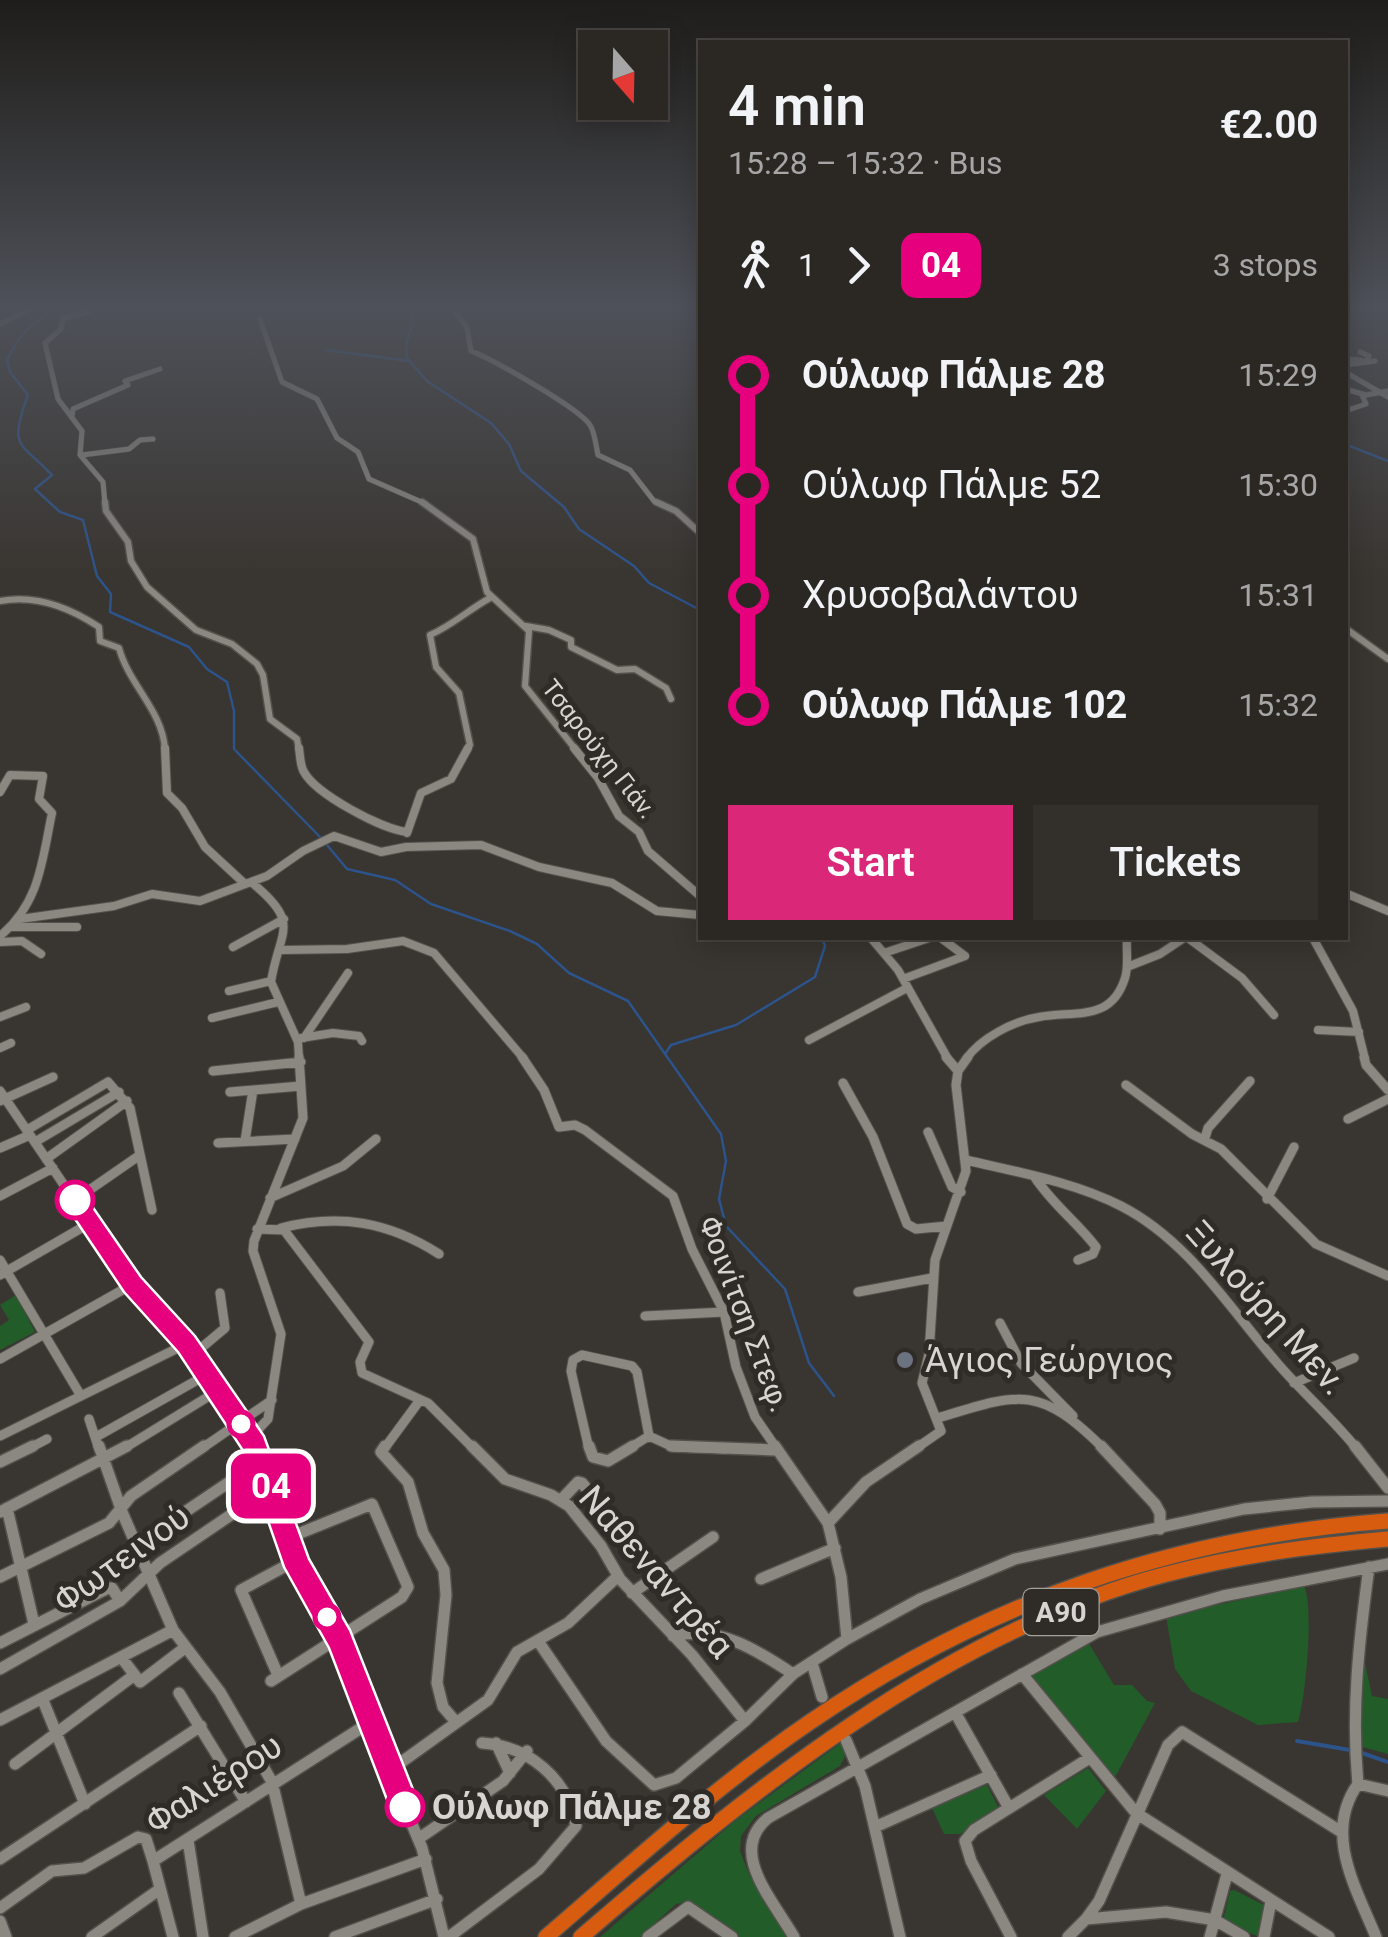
<!DOCTYPE html>
<html lang="en">
<head>
<meta charset="utf-8">
<style>
  body { margin:0; font-family:Roboto,sans-serif; background:#33302c; color:#f1f3f6; height:100vh; display:flex; flex-direction:column; font-size:38px; white-space:nowrap }
  * { box-sizing:border-box; margin:0 }
  p { font-size:32px; color:#a6a6a6 }
  .icon { flex:none; width:55px; height:55px; fill:none; stroke:currentColor; stroke-width:2; stroke-linecap:round; stroke-linejoin:round }
  .map { position:relative; flex:1; overflow:hidden }
  .details { position:absolute; left:698px; top:40px; width:650px; height:900px; display:flex; flex-direction:column; background:#2b2824; border-radius:0px; box-shadow:0 5px 25px #0003,0 0 0 2px #474441 }
  .details>* { flex:none }
  .badge { padding:0 20px; border-radius:15px; font-size:35px; line-height:65px }
  .needle { width:65px; rotate:160deg }
  .controls { position:absolute; left:578px; top:30px; display:grid; gap:20px }
  .controls a { display:grid; place-items:center; width:90px; height:90px; border-radius:0px; background:#2b2824; box-shadow:0 5px 25px #0003,0 0 0 2px #474441; font-size:50px }
  .map>.badge { position:absolute; translate:-50% -50%; box-shadow:0 0 0 5px #fff }
  .legs { display:flex; align-items:center; gap:15px; height:110px; padding:0 30px; font-size:32px }
  .legs p { margin-inline-start:auto }
  .summary { display:flex; align-items:center; justify-content:space-between; height:170px; padding:0 30px }
  h1 { font-size:55px; font-weight:600; line-height:75px }
  .action { display:flex; gap:20px; margin-top:auto; padding:20px 30px }
  .action a { flex:1; height:115px; border-radius:0px; background:#db2777; color:#fff; font-size:40px; font-weight:600; line-height:115px; text-align:center }
  .action a+a { background:#33302c; color:#f1f3f6 }
  ul { padding:0 30px; list-style:none }
  li { display:flex; align-items:center; gap:35px; height:110px; font-size:38px }
  li i { display:grid; place-items:center; width:15px; height:100%; margin:0 12px; background:currentColor }
  li i::after { content:''; width:25px; height:25px; margin:-12px; border:8px solid; border-radius:50%; background:#2b2824 }
  li p { margin-inline-start:auto }
  li:first-child i { background:linear-gradient(#0000 50%,currentColor 0) }
  li:last-child i { background:linear-gradient(currentColor 50%,#0000 0) }
  .map>svg:first-child { display:block }
</style>
</head>
<body>
<div class="map">
<svg width="1388" height="1937" viewBox="0 0 1388 1937">
  <rect width="100%" height="100%" fill="#393530"/>
  <!-- green -->
  <path fill="#225c29" d="M 16,1295 L 35,1332 L 0,1350 L 0,1326 L 9,1320 L 0,1305 Z
    M 1304,1586 C 1314,1606 1306,1697 1298,1722 L 1258,1725 L 1191,1691 L 1175,1669 L 1166,1616 Z
    M 1088,1642 L 1114,1685 L 1132,1685 L 1147,1701 L 1155,1703 L 1113,1781 L 1032,1676 Z
    M 1362,1649 L 1372,1696 L 1388,1699 L 1388,1754 L 1359,1746 Z
    M 842,1742 L 845,1756 L 840,1766 L 756,1816 L 741,1836 L 740,1851 L 749,1874 L 787,1937 L 738,1937 L 686,1902 L 676,1904 L 640,1937 L 600,1937 L 735,1821 Z
    M 1088,1768 L 1106,1791 L 1077,1829 L 1044,1795 Z
    M 987,1785 L 999,1809 L 960,1834 L 944,1834 L 932,1808 Z
    M 1234,1890 L 1266,1906 L 1259,1937 L 1223,1921 L 1230,1891 Z"/>
  <g fill="none" stroke-linecap="round" stroke-linejoin="round">
    <!-- stream-far1 -->
    <path stroke="#2d538b" stroke-width="2.5" d="M 53,308 L 22,334 L 7,359 L 10,372 L 28,395 C 8,449 20,441 52,475 L 35,489 L 60,512 L 83,520 L 97,576 L 111,594 L 110,612 L 189,647 L 207,669 L 227,682 L 234,711 L 234,749 L 322,839
      M 407,308 L 414,318 L 406,344 L 407,358 L 427,381 L 491,423 L 509,444 L 521,471 L 564,507 L 579,529 L 634,566 L 649,583 L 700,610
      M 326,350 L 409,361
      M 1345,444 L 1388,461
      M 327,845 L 347,869 L 395,880 L 431,904 L 510,931 L 537,944 L 569,973 L 628,1001 L 721,1134 L 726,1161 L 719,1199 L 726,1226 L 785,1289 L 809,1363 L 834,1396
      M 665,1054 L 671,1045 L 736,1025 L 815,977 L 825,946 L 822,938"/>
    <!-- stream -->
    <path stroke="#2d538b" stroke-width="4" d="M 1297,1741 L 1350,1750
      M 1362,1753 L 1388,1762"/>
    <!-- minor-far4 casing -->
    <g stroke="#53514c" stroke-width="6">
      <path id="minor-far4" d="M 86,308 L 89,312 L 63,318 L 61,329 L 45,343 L 58,399 L 82,431 L 80,455 L 103,482 L 105,504
        M 453,308 L 467,328 L 471,351 C 492,359 579,408 590,425 C 595,433 596,446 598,455 L 630,470 L 654,501 L 662,504
        M 1363,308 L 1379,308
        M 260,319 L 282,382 L 317,399 L 337,438 L 358,452 L 369,479 L 426,504
        M 0,324 L 32,308
        M 1360,352 L 1369,356 L 1365,362
        M 1345,359 L 1361,360
        M 1345,365 L 1375,361
        M 1345,372 L 1388,397
        M 1345,389 L 1366,395 L 1388,391
        M 1345,411 L 1366,404 L 1362,395
        M 72,416 L 73,409 L 128,385 L 125,381 L 160,369
        M 82,455 L 129,449 L 140,440 L 153,439"/>
    </g>
    <!-- minor-far3 casing -->
    <g stroke="#53514c" stroke-width="9">
      <path id="minor-far3" d="M 105,502 L 106,511 L 128,542 L 131,561 L 147,587 L 196,630 L 232,644 L 257,664 L 263,675 L 270,719 L 297,739 L 299,750
        M 422,502 L 473,539 L 487,592 L 529,631 L 525,686 L 576,750
        M 656,502 L 676,511 L 700,533
        M 0,601 C 36,594 69,607 99,627 L 100,641 L 119,648 C 129,685 163,711 165,750
        M 526,626 L 549,630 L 571,640 L 571,647 L 617,670 L 635,669 L 666,688 L 671,699
        M 1345,628 L 1388,659
        M 467,750 L 470,745 L 459,693 L 436,667 L 430,635 C 453,625 468,610 490,598"/>
    </g>
    <!-- minor-far2 casing -->
    <g stroke="#53514c" stroke-width="10">
      <path id="minor-far2" d="M 165,748 L 167,793 L 182,808 L 205,847 L 245,884
        M 299,748 C 300,754 300,766 304,772 C 316,794 381,829 407,832
        M 574,748 L 598,778 L 619,816 L 639,832 L 648,851 L 700,896
        M 0,792 L 10,775 L 43,776 L 39,799 L 52,813 C 42,861 40,903 0,936
        M 407,833 L 421,793 L 451,779 L 468,748
        M 251,882 C 303,924 279,930 271,982 L 298,1042 L 299,1059
        M 1345,893 L 1388,911
        M 20,919 L 114,906 L 152,894 L 200,901 L 267,876 L 303,851 L 334,836 L 381,852 L 406,847 L 481,845 L 539,867 L 612,883 L 657,911 L 700,915
        M 13,927 L 77,927
        M 871,938 L 898,970 L 948,1059
        M 1188,938 L 1242,978 L 1274,1015
        M 1313,938 L 1353,1011 L 1365,1059
        M 0,942 L 22,941 L 41,954
        M 233,947 L 284,919
        M 282,950 L 347,949 L 403,941 L 434,953 L 524,1059
        M 884,953 L 929,938
        M 1127,967 L 1160,954 L 1184,938
        M 903,979 L 965,956 L 941,938
        M 229,991 L 271,981
        M 0,1017 L 26,1007
        M 212,1018 L 278,1002
        M 1318,1030 L 1359,1032
        M 301,1038 L 333,1033 L 359,1036 L 362,1041
        M 304,1038 L 348,973
        M 809,1040 L 907,988
        M 0,1048 L 11,1043
        M 966,1059 C 981,1038 1013,1021 1039,1017 C 1074,1010 1111,1023 1125,978 C 1129,966 1126,950 1127,938"/>
    </g>
    <!-- minor-far1 casing -->
    <g stroke="#53514c" stroke-width="11">
      <path id="minor-far1" d="M 522,1057 L 544,1090 L 559,1127 L 575,1125 L 585,1130 L 673,1196 L 692,1249 L 724,1312 L 736,1367 L 755,1417 L 777,1449
        M 946,1057 L 958,1071
        M 1364,1057 L 1366,1065 L 1388,1090
        M 213,1071 L 301,1062
        M 843,1083 L 873,1137 L 907,1224 L 916,1229 L 947,1226
        M 1126,1085 L 1192,1134 L 1221,1149 L 1316,1244 L 1388,1276
        M 0,1091 L 126,1276 L 186,1344 L 256,1449
        M 230,1092 L 301,1086
        M 0,1101 L 53,1077
        M 1348,1119 L 1388,1099
        M 27,1130 L 108,1082 L 130,1108 L 152,1210
        M 928,1132 L 952,1187 L 961,1192
        M 1205,1138 L 1208,1128 L 1250,1081
        M 245,1141 L 253,1090
        M 35,1142 L 119,1092
        M 218,1143 L 295,1139
        M 0,1148 L 30,1135
        M 46,1159 L 127,1101
        M 966,1160 C 1017,1172 1074,1182 1121,1206 C 1189,1241 1229,1308 1278,1364 C 1303,1393 1333,1419 1357,1449
        M 1034,1176 C 1052,1204 1076,1221 1096,1247 L 1093,1254 L 1078,1260
        M 0,1196 L 53,1168
        M 270,1198 L 343,1166 L 376,1139
        M 1267,1199 L 1294,1147
        M 75,1200 L 140,1155
        M 281,1228 C 339,1213 389,1222 439,1254
        M 257,1229 L 284,1230 L 369,1342 L 360,1362 L 362,1373 L 428,1403 L 474,1449
        M 0,1260 L 81,1396
        M 0,1275 L 90,1223
        M 858,1292 L 932,1278
        M 645,1316 L 724,1312
        M 1000,1323 L 1021,1363 L 1073,1416
        M 194,1354 L 225,1328 L 220,1293
        M 0,1359 L 133,1284
        M 1294,1383 L 1354,1358
        M 938,1418 C 1019,1393 1039,1384 1104,1449
        M 89,1419 L 99,1449
        M 0,1436 L 186,1344
        M 649,1436 L 673,1447 L 725,1449
        M 96,1437 L 208,1374
        M 250,1438 L 268,1419 L 281,1334 L 253,1251 L 254,1241 L 303,1118 L 299,1057
        M 28,1449 L 47,1439
        M 123,1449 L 219,1390
        M 201,1449 L 272,1400
        M 384,1449 L 420,1400
        M 589,1449 L 571,1371 L 573,1360 L 582,1355 L 632,1366 L 637,1372 L 649,1436 L 628,1449
        M 915,1449 L 941,1431 L 922,1383 L 929,1354 L 935,1260 L 966,1171 L 956,1085 L 958,1071 L 968,1057"/>
    </g>
    <!-- minor casing -->
    <g stroke="#53514c" stroke-width="14">
      <path id="minor" d="M 99,1446 L 122,1512 L 173,1630 L 220,1692 L 272,1782 L 301,1904
        M 255,1446 L 298,1567 L 340,1640 L 369,1723 L 422,1848 L 444,1937
        M 385,1446 L 381,1452 L 408,1482 L 423,1533 L 444,1570 L 446,1595 L 437,1683 L 443,1707 L 456,1722
        M 472,1446 L 505,1479 L 551,1495 L 569,1506 L 601,1546 L 620,1579 L 692,1655 L 745,1721 L 793,1674 L 847,1639 L 920,1599 L 1015,1559 L 1244,1509 L 1312,1502 L 1388,1501
        M 589,1446 L 593,1457 L 608,1461 L 633,1446
        M 671,1446 L 774,1450
        M 775,1446 L 828,1523 L 841,1577 L 847,1639
        M 1101,1446 L 1155,1504 L 1160,1513 L 1160,1529
        M 1355,1446 L 1388,1488
        M 0,1462 L 33,1446
        M 561,1500 L 578,1482 L 582,1483 L 628,1541
        M 7,1508 L 34,1624
        M 0,1512 L 127,1446
        M 170,1522 L 262,1460
        M 828,1523 L 866,1482 L 919,1446
        M 0,1577 L 109,1523 L 131,1496 L 204,1446
        M 761,1579 L 835,1548
        M 632,1593 L 713,1537
        M 673,1636 C 718,1625 757,1650 793,1674
        M 538,1641 L 606,1741 L 654,1785 L 676,1778 L 745,1721
        M 0,1643 L 106,1589 L 112,1588 L 120,1601
        M 121,1657 L 140,1682 L 186,1647
        M 812,1663 L 822,1697
        M 0,1669 L 120,1601 L 160,1563 L 272,1487
        M 1022,1674 L 1136,1813 L 1329,1937
        M 278,1675 L 241,1590 L 295,1561
        M 271,1681 L 402,1597 L 408,1587 L 372,1504 L 288,1538
        M 179,1693 L 246,1802
        M 42,1698 L 85,1804
        M 956,1714 L 1009,1808
        M 0,1720 L 173,1630
        M 846,1740 L 865,1786 L 900,1937
        M 496,1743 L 510,1773
        M 15,1764 L 133,1676
        M 389,1771 L 488,1700 L 517,1652 L 568,1623 L 618,1576
        M 1358,1784 C 1351,1710 1359,1641 1369,1567
        M 1358,1784 C 1323,1833 1356,1888 1376,1937
        M 1358,1784 L 1388,1791
        M 875,1827 L 991,1775
        M 418,1839 L 503,1781 L 527,1751
        M 188,1840 L 203,1937
        M 0,1859 L 201,1726
        M 153,1861 L 173,1937
        M 0,1908 L 52,1871 L 84,1868 L 138,1837 L 146,1839 L 153,1861 L 369,1723
        M 1086,1919 L 1099,1901 L 1168,1745 L 1182,1732 L 1340,1831
        M 0,1921 L 6,1937
        M 92,1937 L 160,1889
        M 235,1937 L 301,1904 L 426,1859
        M 335,1937 L 437,1899
        M 449,1937 L 539,1869 L 576,1826 C 568,1778 528,1746 482,1743
        M 648,1937 L 688,1907 L 732,1937
        M 794,1937 C 773,1900 727,1851 768,1818 L 1097,1632 L 1223,1596 L 1388,1564
        M 1011,1937 L 971,1861 L 965,1841 L 974,1830 L 1088,1759
        M 1068,1937 L 1086,1919 L 1166,1912 L 1215,1920 L 1244,1937
        M 1210,1937 L 1227,1874
        M 1264,1937 L 1271,1901"/>
    </g>
    <!-- highway casing -->
    <g stroke="#53514c" stroke-width="18">
      <path id="highway" d="M 546,1937 C 632,1863 716,1786 810,1722 C 987,1601 1175,1537 1388,1521
        M 581,1937 C 749,1792 945,1633 1163,1575 C 1238,1555 1311,1546 1388,1539"/>
    </g>
    <!-- minor-far4 -->
    <use href="#minor-far4" stroke="#8b8781" stroke-width="5"/>
    <!-- minor-far3 -->
    <use href="#minor-far3" stroke="#8b8781" stroke-width="6"/>
    <!-- minor-far2 -->
    <use href="#minor-far2" stroke="#8b8781" stroke-width="8"/>
    <!-- minor-far1 -->
    <use href="#minor-far1" stroke="#8b8781" stroke-width="9"/>
    <!-- minor -->
    <use href="#minor" stroke="#8b8781" stroke-width="11"/>
    <!-- highway -->
    <use href="#highway" stroke="#d85c0f" stroke-width="15"/>
  </g>
  <!-- sky -->
  <linearGradient id="sky" x2="0" y2="1"><stop stop-color="#1f1d1a"/><stop offset="0.53" stop-color="#4e5159"/><stop offset="1" stop-color="#4e5159" stop-opacity="0"/></linearGradient>
  <rect width="1388" height="579" fill="url(#sky)"/>
  <!-- line-1 -->
  <path fill="#e6007e" stroke="#fff" stroke-width="2.5" d="M 75,1190 L 83,1193 L 141,1277 L 195,1336 L 264,1436 L 309,1559 L 350,1630 L 420,1807 L 416,1818 L 405,1823 L 394,1818 L 329,1648 L 284,1567 L 244,1452 L 178,1352 L 124,1292 L 67,1207 L 63,1200 L 67,1193 Z"/>
  <!-- markers -->
  <g fill="#fff" stroke="#e6007e" stroke-width="5">
    <circle cx="75" cy="1200" r="18"/>
    <circle cx="241" cy="1424" r="12"/>
    <circle cx="327" cy="1617" r="12"/>
    <circle cx="405" cy="1807" r="18"/>
  </g>
  <circle fill="#6b7280" stroke="#2f2b26" stroke-width="4" cx="905" cy="1360" r="10"/>
  <g text-anchor="middle" dominant-baseline="central" stroke-width="10" stroke-linejoin="round" paint-order="stroke">
    <!-- far-street labels -->
    <g font-size="25" fill="#d7d5d1" stroke="#2f2b26">
      <text transform="translate(599 749) rotate(52)">Τσαρούχη Γιάν.</text>
    </g>
    <!-- shield labels -->
    <rect fill="#2f2b26" stroke="#a5a29e" stroke-width="2.5" x="1023.5" y="1589" width="75" height="46" rx="8"/>
    <g font-size="28" font-weight="bold" fill="#d7d5d1">
      <text x="1061" y="1612">Α90</text>
    </g>
    <!-- street labels -->
    <g font-size="30" fill="#d7d5d1" stroke="#2f2b26">
      <text transform="translate(745 1314) rotate(69)">Φοινίτση Στεφ.</text>
    </g>
    <!-- near-street labels -->
    <g font-size="35" fill="#d7d5d1" stroke="#2f2b26">
      <text transform="translate(1266 1308) rotate(48)">Ξυλούρη Μεν.</text>
      <text transform="translate(122 1559) rotate(-36)">Φωτεινού</text>
      <text transform="translate(656 1572) rotate(49)">Ναθεναντρέα</text>
      <text transform="translate(214 1784) rotate(-33)">Φαλιέρου</text>
    </g>
    <!-- near-poi labels -->
    <g font-size="35" fill="#d7d5d1" stroke="#2f2b26" text-anchor="start">
      <text x="925" y="1360">Άγιος Γεώργιος</text>
    </g>
    <!-- near-stop labels -->
    <g font-size="35" font-weight="bold" fill="#d7d5d1" stroke="#2f2b26" text-anchor="start">
      <text x="432" y="1807">Ούλωφ Πάλμε 28</text>
    </g>
  </g>
</svg>
<div class="controls">
<a><svg class="needle" viewBox="-14 -14 28 28"><path d="M0-13l5 13h-10z" fill="#e53935"/><path d="M0 13l5-13h-10z" fill="#a6a6a6"/></svg></a>
</div>
<b class="badge" style="left:271px;top:1486px;background:#e6007e;color:#fff">04</b>
<section class="details">
<div class="summary"><div><h1>4 min</h1><p>15:28 – 15:32 · Bus</p></div><b>€2.00</b></div>
<div class="legs"><svg class="icon" aria-label="walk" viewBox="0 0 24 24"><circle cx="13" cy="4" r="2"/><path d="M13 8l-2 6 4 7M11 14l-3 7M7 12l3-4h3l4 4"/></svg>1<svg class="icon" aria-label="forward" viewBox="0 0 24 24"><path d="M9 5l7 7-7 7"/></svg><b class="badge" style="background:#e6007e;color:#fff">04</b><p>3 stops</p></div>
<ul>
<li><i style="color:#e6007e"></i><b>Ούλωφ Πάλμε 28</b><p>15:29</p></li>
<li><i style="color:#e6007e"></i><span>Ούλωφ Πάλμε 52</span><p>15:30</p></li>
<li><i style="color:#e6007e"></i><span>Χρυσοβαλάντου</span><p>15:31</p></li>
<li><i style="color:#e6007e"></i><b>Ούλωφ Πάλμε 102</b><p>15:32</p></li>
</ul>
<div class="action"><a>Start</a><a>Tickets</a></div>
</section>
</div>
</body>
</html>
